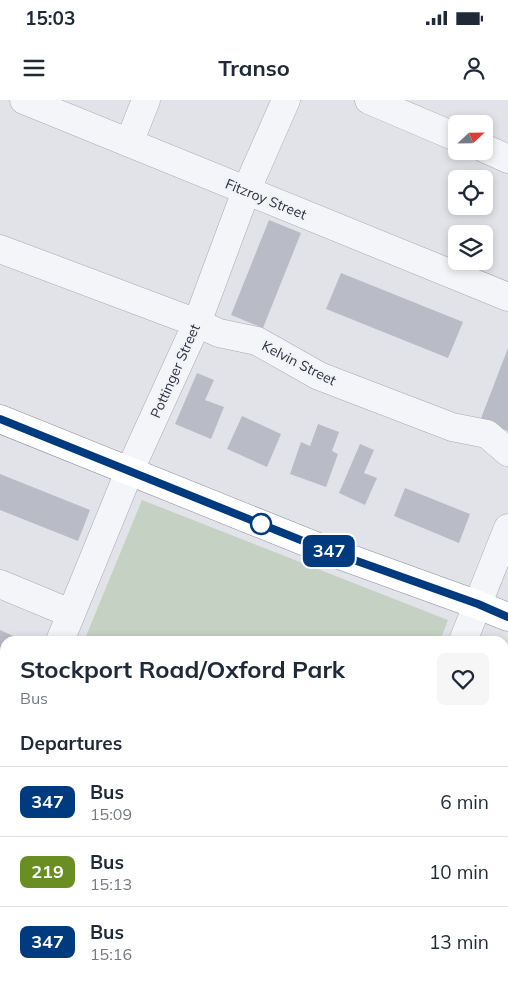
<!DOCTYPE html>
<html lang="en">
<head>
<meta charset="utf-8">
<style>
  body { margin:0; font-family:Mulish,sans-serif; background:#f6f6f7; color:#1f2937; height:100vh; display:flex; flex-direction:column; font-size:19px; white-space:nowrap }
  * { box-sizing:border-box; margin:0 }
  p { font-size:16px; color:#747a83 }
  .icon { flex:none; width:28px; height:28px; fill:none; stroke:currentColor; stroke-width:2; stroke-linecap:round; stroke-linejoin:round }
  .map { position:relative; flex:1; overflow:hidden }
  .panel { position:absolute; left:0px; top:536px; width:509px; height:351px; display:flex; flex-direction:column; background:#fff; border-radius:15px 15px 0 0; box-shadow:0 2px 8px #0003 }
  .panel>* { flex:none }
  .badge { padding:0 10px; border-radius:8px; font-size:18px; line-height:32px }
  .needle { width:32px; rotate:68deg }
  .fabs { position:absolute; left:448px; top:15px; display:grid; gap:10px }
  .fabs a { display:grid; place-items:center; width:45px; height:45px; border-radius:8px; background:#fff; box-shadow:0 2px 8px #0003; font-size:25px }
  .map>.badge { position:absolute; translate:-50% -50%; box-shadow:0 0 0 2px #fff }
  h2 { padding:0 20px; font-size:19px; line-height:45px }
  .round { display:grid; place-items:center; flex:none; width:52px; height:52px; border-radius:8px; background:#f6f6f7 }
  .head { display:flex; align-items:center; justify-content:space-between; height:85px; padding:0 20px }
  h1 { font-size:24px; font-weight:700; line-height:38px }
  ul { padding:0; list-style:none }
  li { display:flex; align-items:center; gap:15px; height:70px; padding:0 20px; border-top:1px solid #e0e1e3 }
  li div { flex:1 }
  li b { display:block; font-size:19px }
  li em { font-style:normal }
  li .badge { min-width:55px; font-weight:700; text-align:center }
  .status { display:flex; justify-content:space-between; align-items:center; height:35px; padding:0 25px; background:#fff; direction:ltr }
  .status svg { height:14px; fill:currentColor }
  header { display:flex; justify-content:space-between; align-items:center; height:65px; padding:0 20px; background:#fff; font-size:22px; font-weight:700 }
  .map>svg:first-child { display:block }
</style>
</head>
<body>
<div class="status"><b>15:03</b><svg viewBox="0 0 49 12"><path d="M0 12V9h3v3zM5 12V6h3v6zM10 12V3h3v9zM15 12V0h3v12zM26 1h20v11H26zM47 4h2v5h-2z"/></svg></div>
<header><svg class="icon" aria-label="menu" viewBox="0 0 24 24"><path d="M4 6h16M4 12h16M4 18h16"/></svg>Transo<svg class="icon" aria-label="person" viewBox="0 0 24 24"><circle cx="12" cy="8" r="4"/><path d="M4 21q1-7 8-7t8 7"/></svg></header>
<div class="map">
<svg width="508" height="887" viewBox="0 0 508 887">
  <rect width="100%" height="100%" fill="#e2e3e9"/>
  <!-- grass -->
  <path fill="#c5d2c3" d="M 142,400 L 448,520 L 440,541 L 84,541 Z
    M 5,735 L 5,882 L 303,883 L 302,887 L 0,887 L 0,748 Z"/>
  <!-- building -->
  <path fill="#b9bcc6" d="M 269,120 L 301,133 L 263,228 L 231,215 Z
    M 341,173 L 463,222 L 448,258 L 326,209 Z
    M 508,248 L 508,331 L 480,321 Z
    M 197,273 L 214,280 L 205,300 L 224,307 L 211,339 L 175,324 Z
    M 242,316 L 281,334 L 267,367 L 227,349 Z
    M 318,324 L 339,332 L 332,351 L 338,354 L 326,387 L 290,374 L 301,342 L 310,346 Z
    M 360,344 L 374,350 L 364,373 L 377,378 L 365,405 L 339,393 Z
    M 0,374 L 90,410 L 78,441 L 0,410 Z
    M 405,388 L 470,414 L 459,443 L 394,416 Z
    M 0,530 L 20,539 L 19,541 L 5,541 L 5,575 L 0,587 Z
    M 504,567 L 508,568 L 508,604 L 504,602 Z
    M 508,783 L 508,836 L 504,835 L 504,793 Z
    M 228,882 L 272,882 L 270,887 L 239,887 Z
    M 501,882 L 499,887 L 471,887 L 461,883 Z"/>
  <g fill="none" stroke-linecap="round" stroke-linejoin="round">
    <!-- minor casing -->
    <g stroke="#a7a9b3" stroke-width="29">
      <path id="minor" d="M 24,0 L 508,197
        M 369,0 L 456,37
        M 129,43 L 146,0
        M 484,48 L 508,59
        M 0,149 L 197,223 L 219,233 L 257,241 L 319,276 L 452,327 L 487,334 L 508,352
        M 0,484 L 70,513
        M 60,541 L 129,372 L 197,223 L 246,91 L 286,0
        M 463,541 L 508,428
        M 504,677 L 508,679
        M 0,703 L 5,690
        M 416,882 L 426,887
        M 317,887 L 319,882"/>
    </g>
    <!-- trunk casing -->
    <g stroke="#8a8f9f" stroke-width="29">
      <path id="trunk" d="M 0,319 L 323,449 L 478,505 L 508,517"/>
    </g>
    <!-- minor -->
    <use href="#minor" stroke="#f4f5f8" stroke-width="28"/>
    <!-- trunk -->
    <use href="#trunk" stroke="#fff" stroke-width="28"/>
  </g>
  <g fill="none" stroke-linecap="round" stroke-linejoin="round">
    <!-- line casing -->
    <g stroke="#fff" stroke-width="11">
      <path id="line" d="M 0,319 L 323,449 L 478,504 L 508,517"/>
    </g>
    <!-- line -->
    <use href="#line" stroke="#003b80" stroke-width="8"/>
  </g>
  <!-- markers -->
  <circle fill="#fff" stroke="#003b80" stroke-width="2.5" cx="261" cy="424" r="10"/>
  <g text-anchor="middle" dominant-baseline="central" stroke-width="4" stroke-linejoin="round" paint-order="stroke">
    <!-- street labels -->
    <g font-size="14" fill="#2b2f40" stroke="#f1f3f7">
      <text transform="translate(266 99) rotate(22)">Fitzroy Street</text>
      <text transform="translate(299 263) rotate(27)">Kelvin Street</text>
      <text transform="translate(175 271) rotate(-66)">Pottinger Street</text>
    </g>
  </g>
</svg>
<div class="fabs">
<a><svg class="needle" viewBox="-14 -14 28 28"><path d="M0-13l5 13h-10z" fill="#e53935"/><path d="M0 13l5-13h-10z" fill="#747a83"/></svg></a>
<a><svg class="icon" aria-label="locate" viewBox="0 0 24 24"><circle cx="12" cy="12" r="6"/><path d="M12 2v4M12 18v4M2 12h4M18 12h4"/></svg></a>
<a><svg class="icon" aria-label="layers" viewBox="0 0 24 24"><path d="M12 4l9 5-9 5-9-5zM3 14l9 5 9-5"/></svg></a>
</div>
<b class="badge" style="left:329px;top:451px;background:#003b80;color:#fff">347</b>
<section class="panel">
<div class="head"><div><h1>Stockport Road/Oxford Park</h1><p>Bus</p></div><a class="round"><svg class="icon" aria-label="heart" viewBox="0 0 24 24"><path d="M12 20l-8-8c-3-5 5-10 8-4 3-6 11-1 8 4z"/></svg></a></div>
<h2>Departures</h2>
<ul>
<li><span class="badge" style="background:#003b80;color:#fff">347</span><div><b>Bus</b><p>15:09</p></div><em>6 min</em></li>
<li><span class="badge" style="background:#6b8e23;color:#fff">219</span><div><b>Bus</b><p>15:13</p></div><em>10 min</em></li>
<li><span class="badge" style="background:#003b80;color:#fff">347</span><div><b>Bus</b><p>15:16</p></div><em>13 min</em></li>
</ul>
</section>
</div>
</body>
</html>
